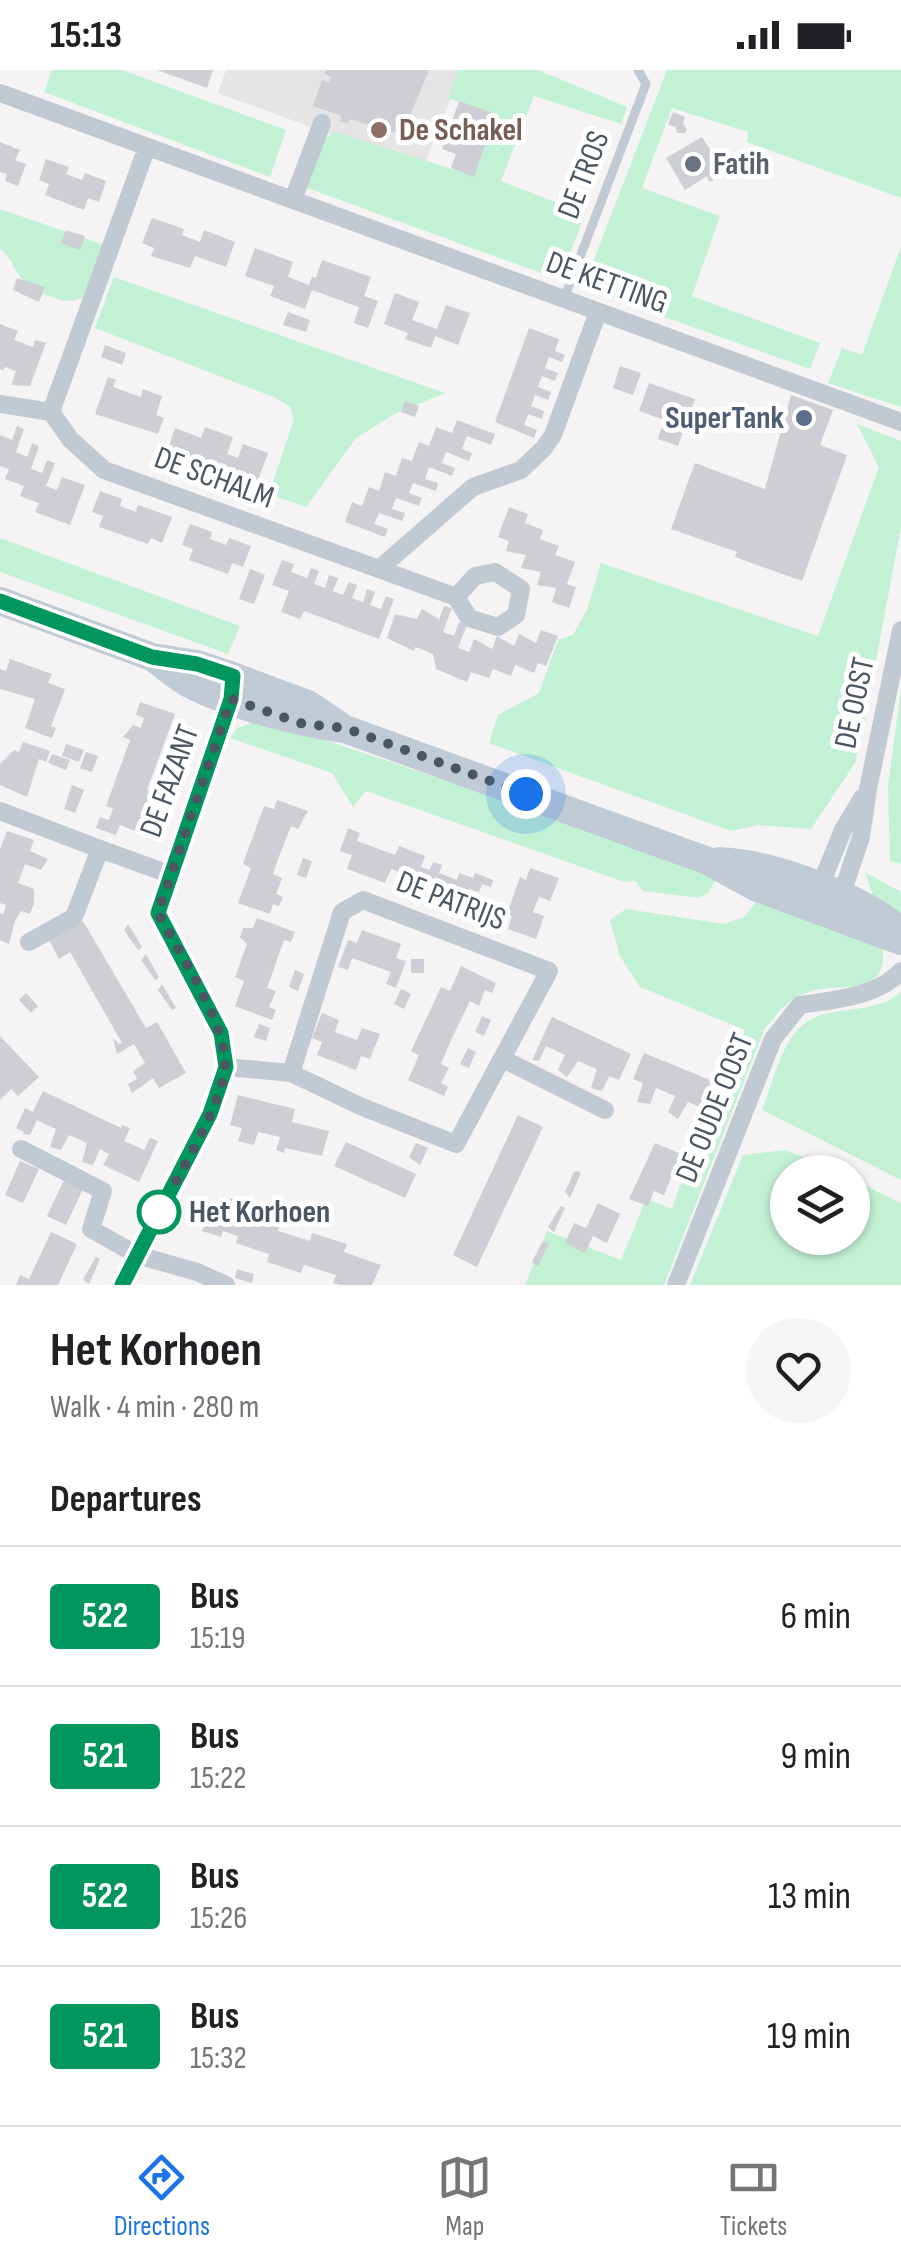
<!DOCTYPE html>
<html lang="en">
<head>
<meta charset="utf-8">
<style>
  body { margin:0; font-family:"Sofia Sans Condensed",sans-serif; background:#f6f6f6; color:#202124; height:100vh; display:flex; flex-direction:column; font-size:38px; white-space:nowrap }
  * { box-sizing:border-box; margin:0 }
  p { font-size:32px; color:#757577 }
  .icon { flex:none; width:55px; height:55px; fill:none; stroke:currentColor; stroke-width:2; stroke-linecap:round; stroke-linejoin:round }
  .map { position:relative; height:1215px; overflow:hidden }
  .details { display:flex; flex-direction:column; background:#fff; flex:1 }
  .details>* { flex:none }
  .badge { padding:0 20px; border-radius:8px; font-size:35px; line-height:65px }
  .tools { position:absolute; left:770px; top:1085px; display:grid; gap:20px }
  .tools a { display:grid; place-items:center; width:100px; height:100px; border-radius:50%; background:#fff; box-shadow:0 2px 8px #0004; font-size:50px }
  .you { position:absolute; width:50px; height:50px; margin:-25px; border:8px solid #fff; border-radius:50%; background:#1a73e8; box-shadow:0 0 0 15px #1a73e833 }
  .map>.badge { position:absolute; translate:-50% -50%; box-shadow:0 0 0 5px #fff }
  h2 { padding:0 50px; font-size:38px; line-height:90px }
  .round { display:grid; place-items:center; flex:none; width:105px; height:105px; border-radius:52px; background:#f6f6f6 }
  .summary { display:flex; align-items:center; justify-content:space-between; height:170px; padding:0 50px }
  h1 { font-size:48px; font-weight:700; line-height:75px }
  ul { padding:0; list-style:none }
  li { display:flex; align-items:center; gap:30px; height:140px; padding:0 50px; border-top:2px solid #e0e0e0 }
  li div { flex:1 }
  li b { display:block; font-size:38px }
  li em { font-style:normal }
  li .badge { min-width:110px; font-weight:700; text-align:center }
  .status { display:flex; justify-content:space-between; align-items:center; height:70px; padding:0 50px; background:#fff; direction:ltr }
  .status svg { height:28px; fill:currentColor }
  .dock { display:flex; justify-content:space-around; align-items:center; height:140px; border-top:2px solid #e0e0e0; background:#fff; font-size:28px; color:#757577 }
  .dock a { display:grid; justify-items:center; gap:5px }
  .dock .current { color:#1a73e8 }
  .map>svg:first-child { display:block }
</style>
</head>
<body>
<div class="status"><b>15:13</b><svg viewBox="0 0 49 12"><path d="M0 12V9h3v3zM5 12V6h3v6zM10 12V3h3v9zM15 12V0h3v12zM26 1h20v11H26zM47 4h2v5h-2z"/></svg></div>
<div class="map">
<svg width="901" height="1215" viewBox="0 0 901 1215">
  <rect width="100%" height="100%" fill="#f5f3f3"/>
  <!-- education -->
  <path fill="#e6e4e5" d="M 226,0 L 462,0 L 423,98 L 218,23 Z"/>
  <!-- green -->
  <path fill="#c3f1d5" d="M 52,0 L 122,0 L 286,60 L 270,107 L 44,22 Z
    M 458,0 L 538,0 L 627,37 L 621,54 L 534,26 L 501,111 L 585,144 L 560,210 L 307,118 L 325,68 L 336,62 L 474,106 L 496,45 L 448,28 Z
    M 667,0 L 901,0 L 901,128 L 747,72 L 748,62 L 672,38 L 642,118 L 720,146 L 692,226 L 820,273 L 810,299 L 583,218 Z
    M 0,139 L 107,176 C 96,207 92,245 49,226 C 40,222 30,218 23,210 C 13,200 12,187 0,179 Z
    M 901,177 L 901,337 L 828,313 L 842,278 L 862,285 Z
    M 114,207 L 445,323 L 395,344 L 356,368 L 306,437 L 269,424 L 294,349 L 290,337 L 276,328 L 95,258 Z
    M 857,354 L 901,371 L 901,457 L 862,665 L 855,693 L 811,759 L 760,755 L 731,761 L 489,673 L 498,645 L 539,623 L 558,570 L 573,565 L 587,540 L 601,493 L 818,566 L 879,397 Z
    M 0,468 L 240,556 L 228,584 L 0,502 Z
    M 901,618 L 901,794 L 890,791 L 888,716 Z
    M 262,649 L 597,761 L 717,807 L 709,822 L 699,828 L 643,821 L 635,811 L 624,812 L 366,721 L 353,737 L 332,703 L 230,668 L 237,658 Z
    M 865,802 L 901,822 L 901,849 L 875,833 Z
    M 758,829 L 883,877 C 888,934 834,907 799,926 C 784,933 774,948 764,960 L 664,1215 L 525,1215 L 547,1161 L 621,1190 L 646,1129 L 672,1139 L 698,1063 L 712,1056 L 745,960 L 640,917 L 620,886 L 610,850 L 626,839 L 724,854 L 744,847 Z
    M 901,922 L 901,1110 L 762,1040 C 773,1014 781,971 804,954 C 830,933 872,947 901,922 Z
    M 786,1080 L 840,1102 L 788,1102 L 788,1168 L 852,1168 L 853,1109 L 901,1133 L 901,1215 L 690,1215 L 743,1085 Z"/>
  <!-- building -->
  <path fill="#cdcfd5" d="M 157,0 L 213,0 L 207,18 Z
    M 326,0 L 429,0 L 411,43 L 405,66 L 350,49 L 348,54 L 340,51 L 342,46 L 313,36 L 322,10 L 329,13 L 331,7 L 324,4 Z
    M 459,31 L 496,44 L 474,107 L 451,98 L 456,84 L 442,79 Z
    M 673,42 L 685,47 L 683,54 L 687,59 L 685,63 L 677,63 L 676,57 L 668,55 Z
    M 702,67 L 718,92 L 713,95 L 717,101 L 709,105 L 714,110 L 709,112 L 707,106 L 685,120 L 666,88 Z
    M 0,72 L 20,80 L 15,90 L 26,94 L 18,116 L 5,111 L 7,104 L 0,102 Z
    M 46,89 L 69,97 L 66,104 L 82,110 L 85,103 L 106,111 L 99,132 L 88,128 L 84,140 L 45,125 L 49,114 L 39,110 Z
    M 152,148 L 184,159 L 182,165 L 200,172 L 204,160 L 235,172 L 226,197 L 195,186 L 190,198 L 151,186 L 154,178 L 142,173 Z
    M 66,160 L 85,166 L 80,180 L 61,173 Z
    M 255,178 L 293,192 L 288,207 L 309,215 L 312,207 L 316,208 L 322,190 L 371,207 L 364,226 L 378,231 L 368,258 L 354,253 L 359,237 L 312,220 L 305,239 L 270,226 L 274,216 L 245,206 Z
    M 17,208 L 45,217 L 39,232 L 13,220 Z
    M 395,223 L 419,232 L 412,250 L 437,259 L 446,235 L 470,243 L 458,275 L 435,266 L 431,278 L 405,269 L 408,263 L 384,254 Z
    M 288,242 L 310,250 L 306,262 L 283,255 Z
    M 0,254 L 18,261 L 14,270 L 33,277 L 35,270 L 46,273 L 30,316 L 11,315 L 16,301 L 5,297 L 3,301 L 0,299 Z
    M 529,258 L 559,269 L 555,281 L 565,285 L 562,292 L 549,287 L 545,298 L 558,303 L 555,311 L 542,306 L 538,317 L 551,322 L 548,330 L 535,325 L 531,336 L 544,341 L 542,349 L 528,344 L 524,355 L 537,360 L 534,368 L 495,352 Z
    M 105,275 L 126,283 L 122,295 L 101,287 Z
    M 620,296 L 641,303 L 633,325 L 613,318 Z
    M 108,307 L 116,310 L 113,317 L 141,327 L 143,319 L 162,326 L 156,345 L 164,348 L 158,364 L 95,344 Z
    M 649,313 L 695,329 L 678,376 L 658,369 L 664,350 L 639,341 Z
    M 791,325 L 833,340 L 820,375 L 847,385 L 802,511 L 735,487 L 737,482 L 671,459 L 695,393 L 765,419 Z
    M 405,331 L 419,336 L 415,347 L 401,342 Z
    M 457,350 L 495,364 L 491,375 L 467,366 L 462,379 L 472,383 L 469,391 L 446,382 L 442,393 L 455,398 L 452,406 L 429,397 L 425,409 L 438,413 L 436,421 L 413,413 L 409,423 L 422,428 L 419,436 L 396,428 L 392,439 L 405,443 L 402,451 L 379,443 L 374,454 L 388,459 L 385,467 L 345,452 L 352,432 L 362,436 L 369,417 L 379,421 L 385,402 L 396,406 L 402,388 L 412,391 L 419,372 L 429,376 L 436,357 L 452,363 Z
    M 17,356 L 24,359 L 16,382 L 27,387 L 32,373 L 39,376 L 31,399 L 42,403 L 47,390 L 55,393 L 46,416 L 57,420 L 62,407 L 85,415 L 70,455 L 35,442 L 39,433 L 20,426 L 24,416 L 5,409 L 9,399 L 0,396 L 0,365 L 12,370 Z
    M 205,357 L 233,367 L 227,384 L 238,388 L 243,374 L 268,383 L 254,421 L 166,385 L 175,358 L 201,368 Z
    M 100,421 L 122,429 L 120,436 L 136,442 L 138,435 L 172,447 L 162,473 L 151,468 L 148,474 L 99,457 L 103,446 L 92,442 Z
    M 509,437 L 528,444 L 525,453 L 543,460 L 540,469 L 559,476 L 555,485 L 575,492 L 567,514 L 576,517 L 569,538 L 552,532 L 556,518 L 537,515 L 541,502 L 521,498 L 526,485 L 506,481 L 509,471 L 498,467 Z
    M 190,454 L 212,462 L 210,469 L 226,475 L 229,468 L 251,476 L 243,497 L 232,493 L 228,504 L 189,490 L 193,479 L 182,475 Z
    M 282,490 L 294,494 L 291,502 L 307,508 L 311,498 L 319,501 L 314,514 L 325,518 L 329,505 L 338,508 L 333,521 L 343,525 L 349,512 L 357,515 L 352,528 L 363,532 L 367,519 L 375,522 L 370,535 L 381,539 L 386,526 L 394,529 L 379,569 L 304,541 L 300,549 L 281,542 L 289,521 L 272,515 Z
    M 250,499 L 265,505 L 254,534 L 239,529 Z
    M 444,536 L 452,538 L 443,562 L 454,566 L 459,552 L 467,555 L 458,578 L 469,582 L 474,569 L 492,579 L 497,566 L 514,576 L 519,564 L 536,573 L 541,560 L 558,566 L 546,596 L 538,593 L 534,603 L 515,595 L 511,606 L 493,599 L 489,608 L 471,602 L 467,612 L 436,599 L 433,584 L 415,577 L 414,581 L 387,568 L 395,544 L 417,549 L 422,539 L 439,549 Z
    M 10,589 L 52,604 L 48,613 L 65,619 L 51,656 L 56,658 L 52,668 L 25,658 L 35,629 L 0,619 L 0,599 L 6,601 Z
    M 140,632 L 175,644 L 147,720 L 155,723 L 140,763 L 120,755 L 116,765 L 96,758 L 100,747 L 109,750 L 113,738 L 106,736 L 130,670 L 123,667 L 133,655 L 141,658 L 144,648 L 136,645 Z
    M 23,672 L 50,681 L 46,692 L 39,689 L 27,727 L 0,715 L 0,694 L 14,680 L 19,682 Z
    M 66,674 L 84,680 L 79,692 L 62,686 Z
    M 86,682 L 98,686 L 92,702 L 80,698 Z
    M 52,684 L 70,690 L 66,700 L 48,693 Z
    M 72,715 L 84,720 L 75,743 L 64,739 Z
    M 277,730 L 308,741 L 298,759 L 291,756 L 278,789 L 273,804 L 282,808 L 276,824 L 283,827 L 279,836 L 273,834 L 270,844 L 238,833 L 251,798 L 243,794 L 264,736 L 274,739 Z
    M 348,758 L 360,763 L 357,771 L 395,785 L 399,776 L 425,786 L 421,797 L 430,800 L 433,792 L 442,795 L 439,803 L 457,810 L 459,803 L 473,808 L 475,803 L 493,810 L 491,817 L 482,814 L 479,822 L 469,819 L 461,841 L 409,822 L 415,808 L 391,799 L 385,813 L 347,799 L 352,785 L 340,781 Z
    M 7,761 L 34,770 L 30,781 L 48,789 L 41,800 L 25,794 L 18,813 L 34,819 L 34,834 L 30,844 L 21,841 L 15,851 L 9,874 L 0,870 L 0,843 L 3,844 L 6,835 L 0,833 L 0,779 Z
    M 303,788 L 312,791 L 306,808 L 297,805 Z
    M 530,798 L 559,808 L 550,831 L 539,827 L 536,834 L 533,842 L 544,846 L 536,869 L 508,859 L 512,846 L 507,844 L 520,807 L 526,810 Z
    M 257,848 L 295,862 L 291,872 L 284,870 L 267,918 L 276,921 L 269,937 L 276,940 L 272,950 L 235,936 L 244,911 L 235,907 L 247,874 L 240,867 L 243,858 L 253,858 Z
    M 83,851 L 146,958 L 157,952 L 186,1003 L 159,1018 L 153,1008 L 132,1023 L 128,1014 L 137,1009 L 133,1001 L 145,993 L 134,974 L 117,984 L 113,968 L 119,974 L 122,973 L 70,882 L 59,889 L 49,870 Z
    M 128,854 L 142,877 L 138,880 L 124,860 Z
    M 362,860 L 401,874 L 396,888 L 406,891 L 396,918 L 386,914 L 391,902 L 352,888 L 348,900 L 338,897 L 348,870 L 357,873 Z
    M 146,884 L 159,907 L 155,910 L 141,890 Z
    M 411,889 L 424,889 L 424,903 L 411,903 Z
    M 461,896 L 496,913 L 492,923 L 485,920 L 479,936 L 470,931 L 451,970 L 441,994 L 449,998 L 441,1013 L 448,1017 L 444,1026 L 408,1010 L 419,985 L 411,981 L 441,917 L 450,921 Z
    M 295,900 L 304,904 L 298,921 L 289,917 Z
    M 162,914 L 176,938 L 172,940 L 158,920 Z
    M 401,919 L 411,924 L 404,939 L 394,934 Z
    M 26,923 L 38,936 L 31,943 L 19,930 Z
    M 322,943 L 339,950 L 335,962 L 357,970 L 362,958 L 380,964 L 370,989 L 361,986 L 356,1000 L 317,985 L 322,972 L 312,968 Z
    M 482,946 L 491,950 L 484,966 L 475,962 Z
    M 552,947 L 631,984 L 619,1010 L 609,1006 L 602,1021 L 591,1018 L 597,999 L 578,991 L 567,1007 L 558,1000 L 565,985 L 546,976 L 539,991 L 532,990 Z
    M 259,954 L 270,958 L 266,971 L 254,967 Z
    M 0,966 L 39,1007 L 18,1026 L 11,1019 L 0,1030 Z
    M 468,978 L 476,982 L 469,998 L 460,994 Z
    M 644,983 L 725,1016 L 706,1060 L 701,1055 L 707,1040 L 688,1032 L 678,1049 L 668,1042 L 675,1026 L 656,1018 L 650,1034 L 637,1032 L 643,1013 L 633,1009 Z
    M 43,1021 L 121,1058 L 122,1055 L 130,1058 L 124,1071 L 144,1080 L 150,1068 L 158,1071 L 139,1112 L 103,1095 L 109,1084 L 100,1079 L 93,1095 L 82,1092 L 87,1073 L 69,1065 L 61,1080 L 50,1077 L 56,1059 L 37,1050 L 30,1065 L 23,1064 L 24,1062 L 16,1058 L 25,1038 L 33,1042 Z
    M 238,1025 L 295,1039 L 292,1052 L 329,1061 L 322,1086 L 285,1078 L 284,1083 L 276,1080 L 280,1067 L 258,1062 L 254,1075 L 238,1071 L 242,1058 L 230,1055 Z
    M 518,1045 L 543,1057 L 477,1197 L 453,1185 Z
    M 346,1072 L 416,1104 L 405,1128 L 334,1096 Z
    M 416,1073 L 428,1078 L 420,1095 L 409,1087 Z
    M 655,1073 L 681,1084 L 664,1125 L 654,1121 L 648,1136 L 629,1129 Z
    M 20,1091 L 39,1099 L 23,1133 L 5,1125 Z
    M 577,1101 L 581,1103 L 570,1128 L 565,1122 L 574,1102 Z
    M 64,1110 L 83,1119 L 66,1155 L 47,1146 Z
    M 223,1126 L 249,1134 L 247,1142 L 280,1153 L 278,1161 L 310,1171 L 312,1163 L 347,1174 L 344,1182 L 381,1195 L 372,1215 L 340,1215 L 333,1213 L 336,1205 L 304,1195 L 301,1203 L 267,1192 L 269,1184 L 236,1173 L 238,1166 L 223,1161 L 221,1167 L 202,1161 L 208,1141 L 217,1144 Z
    M 598,1133 L 620,1144 L 607,1173 L 593,1166 L 585,1183 L 565,1173 L 574,1153 L 586,1158 Z
    M 561,1136 L 565,1138 L 554,1162 L 548,1157 Z
    M 51,1162 L 77,1174 L 58,1215 L 16,1215 L 20,1205 L 29,1209 Z
    M 542,1172 L 549,1173 L 538,1197 L 532,1192 Z
    M 96,1187 L 100,1189 L 89,1214 L 83,1209 Z
    M 237,1199 L 254,1204 L 252,1213 L 235,1208 Z"/>
  <g fill="none" stroke-linecap="round" stroke-linejoin="round">
    <!-- lane -->
    <path stroke="#c1cad2" stroke-width="9" d="M 564,229 L 646,14 L 638,0"/>
    <!-- street -->
    <path stroke="#c1cad2" stroke-width="18" d="M 0,23 L 901,352
      M 147,77 L 51,342 L 70,369 L 104,400 L 379,499 L 473,417 L 521,400 L 544,378 L 553,365 L 598,242
      M 293,130 L 322,53
      M 0,334 L 51,342
      M 379,499 L 456,527 L 469,548 L 498,557 L 516,545 L 521,519 L 495,502 L 475,506 L 456,527
      M 0,741 L 100,779
      M 818,821 L 843,760 L 862,728
      M 836,830 L 841,826 L 861,767 L 868,719 L 901,560
      M 29,872 L 74,847 L 100,779 L 169,804
      M 503,989 L 605,1040
      M 226,997 L 291,1003 L 360,1036 L 456,1074 L 549,901 L 363,830 L 342,842 L 291,1003
      M 21,1079 L 103,1121 L 91,1159 L 137,1185 L 197,1202 L 226,1215
      M 122,1215 L 211,1044 L 226,997 L 221,963 L 158,843 L 232,621
      M 676,1215 L 773,969 L 800,935 C 834,930 877,927 901,901"/>
    <!-- secondary -->
    <path stroke="#c1cbd6" stroke-width="28" d="M 0,531 L 152,587 L 197,594 L 233,606 L 308,634 L 339,655
      M 152,587 C 165,596 177,608 191,615 C 233,636 298,653 345,659 L 708,791 L 755,817 L 901,871
      M 719,791 C 772,793 860,826 901,861"/>
  </g>
  <g fill="none" stroke-linecap="round" stroke-linejoin="round">
    <!-- line casing -->
    <g stroke="#fff" stroke-width="22">
      <path id="line" d="M 0,531 L 152,587 L 197,594 L 233,606 L 231,629 L 158,843 L 221,963 L 226,997 L 210,1044 L 122,1215"/>
    </g>
    <!-- line -->
    <use href="#line" stroke="#00965e" stroke-width="15"/>
    <!-- walk -->
    <path stroke="#4a5661" stroke-width="10" stroke-dasharray="0 18" d="M 159,1142 L 155,1150 C 174,1112 223,1035 225,996 C 228,957 177,879 158,843 L 231,629 L 303,654 L 345,658 L 526,724"/>
  </g>
  <!-- markers -->
  <circle fill="#8d6e63" stroke="#fff" stroke-width="4" cx="379" cy="60" r="10"/>
  <circle fill="#6b7280" stroke="#fff" stroke-width="4" cx="693" cy="94" r="10"/>
  <circle fill="#5c6f8a" stroke="#fff" stroke-width="4" cx="804" cy="348" r="10"/>
  <circle fill="#fff" stroke="#00965e" stroke-width="5" cx="159" cy="1142" r="20"/>
  <g text-anchor="middle" dominant-baseline="central" stroke-width="10" stroke-linejoin="round" paint-order="stroke">
    <!-- education labels -->
    <g font-size="32" font-weight="bold" fill="#785e54" stroke="#fff" text-anchor="start">
      <text x="399" y="60">De Schakel</text>
    </g>
    <!-- worship labels -->
    <g font-size="32" font-weight="bold" fill="#5b616d" stroke="#fff" text-anchor="start">
      <text x="713" y="94">Fatih</text>
    </g>
    <!-- street labels -->
    <g font-size="32" fill="#4a5661" stroke="#fff">
      <text transform="translate(584 105) rotate(-69)">DE TROS</text>
      <text transform="translate(607 213) rotate(20)">DE KETTING</text>
      <text transform="translate(214 408) rotate(20)">DE SCHALM</text>
      <text transform="translate(855 633) rotate(-78)">DE OOST</text>
      <text transform="translate(170 711) rotate(-70)">DE FAZANT</text>
      <text transform="translate(451 831) rotate(21)">DE PATRIJS</text>
      <text transform="translate(715 1038) rotate(-68)">DE OUDE OOST</text>
    </g>
    <!-- service labels -->
    <g font-size="32" font-weight="bold" fill="#4e5e75" stroke="#fff" text-anchor="end">
      <text x="784" y="348">SuperTank</text>
    </g>
    <!-- stop labels -->
    <g font-size="32" font-weight="bold" fill="#4a5661" stroke="#fff" text-anchor="start">
      <text x="189" y="1142">Het Korhoen</text>
    </g>
  </g>
</svg>
<div class="tools">
<a><svg class="icon" aria-label="layers" viewBox="0 0 24 24"><path d="M12 4l9 5-9 5-9-5zM3 14l9 5 9-5"/></svg></a>
</div>
<div class="you" style="left:526px;top:724px"></div>
</div>
<section class="details">
<div class="summary"><div><h1>Het Korhoen</h1><p>Walk · 4 min · 280 m</p></div><a class="round"><svg class="icon" aria-label="heart" viewBox="0 0 24 24"><path d="M12 20l-8-8c-3-5 5-10 8-4 3-6 11-1 8 4z"/></svg></a></div>
<h2>Departures</h2>
<ul>
<li><span class="badge" style="background:#00965e;color:#fff">522</span><div><b>Bus</b><p>15:19</p></div><em>6 min</em></li>
<li><span class="badge" style="background:#00965e;color:#fff">521</span><div><b>Bus</b><p>15:22</p></div><em>9 min</em></li>
<li><span class="badge" style="background:#00965e;color:#fff">522</span><div><b>Bus</b><p>15:26</p></div><em>13 min</em></li>
<li><span class="badge" style="background:#00965e;color:#fff">521</span><div><b>Bus</b><p>15:32</p></div><em>19 min</em></li>
</ul>
</section>
<nav class="dock">
<a class="current"><svg class="icon" aria-label="directions" viewBox="0 0 24 24"><path d="M12 3l9 9-9 9-9-9zM9 14v-3h6M13 9l2 2-2 2"/></svg>Directions</a>
<a><svg class="icon" aria-label="map" viewBox="0 0 24 24"><path d="M3 6l6-2 6 2 6-2v14l-6 2-6-2-6 2zM9 4v14M15 6v14"/></svg>Map</a>
<a><svg class="icon" aria-label="tickets" viewBox="0 0 24 24"><path d="M3 7h18v10H3zM15 7v10"/></svg>Tickets</a>
</nav>
</body>
</html>
